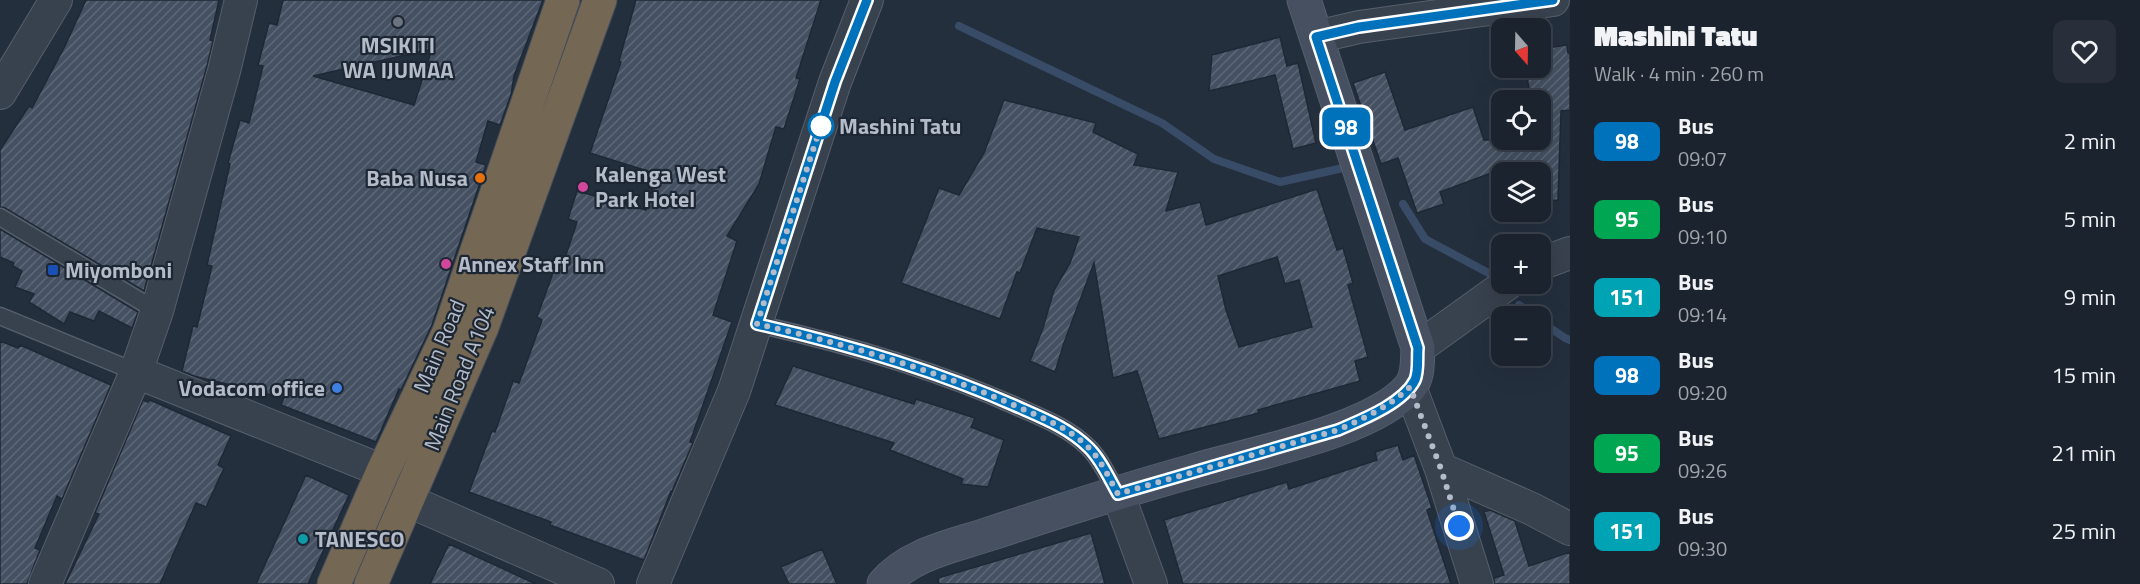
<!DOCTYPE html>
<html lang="en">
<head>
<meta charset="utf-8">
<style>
  body { margin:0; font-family:"Titillium Web",sans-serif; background:#282f3a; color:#f1f3f6; height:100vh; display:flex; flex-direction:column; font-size:22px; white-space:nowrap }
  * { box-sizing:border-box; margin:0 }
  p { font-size:20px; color:#a0a4aa }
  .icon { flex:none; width:33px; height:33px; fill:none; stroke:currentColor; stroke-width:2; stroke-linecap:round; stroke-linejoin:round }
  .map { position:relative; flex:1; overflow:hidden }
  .details { display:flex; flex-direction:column; background:#1b232e; width:570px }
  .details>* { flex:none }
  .badge { padding:0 12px; border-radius:9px; font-size:21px; line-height:39px }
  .needle { width:39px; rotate:160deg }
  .controls { position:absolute; left:1491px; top:18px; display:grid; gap:12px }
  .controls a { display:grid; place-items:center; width:60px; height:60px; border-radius:12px; background:#1b232e; box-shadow:0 6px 24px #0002,0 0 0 2px #39404a; font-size:30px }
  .you { position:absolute; width:30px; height:30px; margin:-15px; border:4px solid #fff; border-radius:50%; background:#1a73e8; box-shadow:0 0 0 9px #1a73e833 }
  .map>.badge { position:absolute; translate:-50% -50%; box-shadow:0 0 0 3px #fff }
  .round { display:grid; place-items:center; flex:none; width:63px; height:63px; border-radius:12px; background:#282f3a }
  .overview { display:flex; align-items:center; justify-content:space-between; height:102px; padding:0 24px }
  h1 { font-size:28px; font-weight:800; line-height:45px }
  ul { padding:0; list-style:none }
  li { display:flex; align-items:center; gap:18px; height:78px; padding:0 24px }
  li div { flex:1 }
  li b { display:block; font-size:22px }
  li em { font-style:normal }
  li .badge { min-width:66px; font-weight:700; text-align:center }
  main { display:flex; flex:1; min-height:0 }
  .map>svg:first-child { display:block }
</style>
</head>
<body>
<main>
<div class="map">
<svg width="1570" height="584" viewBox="0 0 1570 584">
  <defs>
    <pattern id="building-hatch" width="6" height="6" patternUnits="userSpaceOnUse" patternTransform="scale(1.5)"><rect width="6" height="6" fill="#455162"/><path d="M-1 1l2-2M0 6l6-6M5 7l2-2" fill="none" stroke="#5d6877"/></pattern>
  </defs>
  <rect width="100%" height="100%" fill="#242f3e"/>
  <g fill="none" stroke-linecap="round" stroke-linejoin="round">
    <!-- stream -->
    <path stroke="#394c67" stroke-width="8" d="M 959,26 L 1162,123 L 1214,159 L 1280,182 L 1352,166
      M 1403,204 L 1425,239 L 1496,277
      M 1519,305 L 1535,316
      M 1540,321 L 1565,338 L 1570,340"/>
  </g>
  <!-- building -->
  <path fill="url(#building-hatch)" stroke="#1f2835" stroke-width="1.5" fill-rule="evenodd" d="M 86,0 L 219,0 L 210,40 L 213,41 L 207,66 L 144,291 L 5,208 L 0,207 L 0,150 L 29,106 L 32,108 L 65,46 Z
    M 283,0 L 543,0 L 514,76 L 511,95 L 500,125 L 488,121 L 476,162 L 486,165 L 432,325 L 401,390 L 399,389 L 376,442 L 281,405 L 284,398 L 194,376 L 182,371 L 193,326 L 197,327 L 212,266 L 207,265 L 230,164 L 228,163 L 240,120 L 249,123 L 263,66 L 258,65 L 269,23 L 277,25 ZM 432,49 L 414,105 L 313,76 Z
    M 636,0 L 821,0 L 796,78 L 800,79 L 784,129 L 776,127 L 759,184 L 727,236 L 737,241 L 713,315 L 732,322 L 690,442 L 693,443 L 672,491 L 671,491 L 644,560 L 550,525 L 551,522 L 469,492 L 492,431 L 495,432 L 513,381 L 519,383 L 542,320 L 537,317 L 557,262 L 563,264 L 577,222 L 568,219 L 577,191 L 646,210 L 657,174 L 590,153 L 621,62 L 619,61 Z
    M 1280,37 L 1287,66 L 1298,63 L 1316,143 L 1293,149 L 1275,75 L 1209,91 L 1212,55 Z
    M 1567,45 L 1568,53 L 1570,53 L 1570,110 L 1561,111 L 1558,200 L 1547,201 L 1542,172 L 1494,172 L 1440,192 L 1444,204 L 1417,213 L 1398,158 L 1381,164 L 1353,83 L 1385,72 L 1405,130 L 1473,107 L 1484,140 L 1540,140 L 1540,100 L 1531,100 L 1527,77 L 1532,77 L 1530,68 L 1540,68 L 1540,49 Z
    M 1004,100 L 1096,123 L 1093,132 L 1138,154 L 1134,165 L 1178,172 L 1166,211 L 1200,202 L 1206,225 L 1317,189 L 1337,250 L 1343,248 L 1353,283 L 1348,285 L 1368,357 L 1355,361 L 1360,381 L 1258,410 L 1259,413 L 1159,439 L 1137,371 L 1113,378 L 1094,263 L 1064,343 L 1055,372 L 1030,361 L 1043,328 L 1054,290 L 1070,263 L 1079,237 L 1037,228 L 1020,273 L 1017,272 L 1000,319 L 901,283 L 939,188 L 959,195 L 984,153 ZM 1277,257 L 1285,284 L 1299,280 L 1312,327 L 1239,347 L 1226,310 L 1218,276 Z
    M 0,229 L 138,312 L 132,328 L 99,311 L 94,321 L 70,312 L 64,324 L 29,302 L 34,294 L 15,287 L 22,271 L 13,266 L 14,263 L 0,257 Z
    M 0,341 L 18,348 L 20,345 L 111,385 L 62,499 L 57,496 L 35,548 L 40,550 L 27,584 L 0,584 Z
    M 793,366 L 914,404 L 916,399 L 975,418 L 971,427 L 1004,440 L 988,487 L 961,484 L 963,479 L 890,450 L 894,443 L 775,405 Z
    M 143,400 L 148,402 L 150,400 L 231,436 L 218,465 L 224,468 L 206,507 L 196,503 L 160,584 L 65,584 L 99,514 L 95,513 Z
    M 1398,445 L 1403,460 L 1414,455 L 1432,508 L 1427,510 L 1451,584 L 1183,584 L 1164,520 L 1287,482 L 1289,489 L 1377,460 L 1375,452 Z
    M 306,475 L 349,495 L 308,584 L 256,584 Z
    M 1490,510 L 1515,521 L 1529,566 L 1570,552 L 1570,584 L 1494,584 L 1494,578 L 1504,575 L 1484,512 Z
    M 1091,533 L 1105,584 L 939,584 L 938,578 Z
    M 449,544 L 536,584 L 430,584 Z
    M 822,549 L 837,584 L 789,584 L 781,567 Z"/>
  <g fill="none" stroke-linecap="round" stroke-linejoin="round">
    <!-- lane casing -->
    <g stroke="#565f6c" stroke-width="19">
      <path id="lane" d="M 0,217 L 157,311
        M 0,316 L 136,372
        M 757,324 C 846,344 935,370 1018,407 C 1043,418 1069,428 1089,448 C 1101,460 1109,478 1118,494"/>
    </g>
    <!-- street casing -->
    <g stroke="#565f6c" stroke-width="34">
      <path id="street" d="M 1316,37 L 1359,27 L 1553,0
        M 0,93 L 56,0
        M 1540,264 L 1570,253
        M 1418,348 L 1507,284
        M 136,372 L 383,471
        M 1410,387 L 1441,469 L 1477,584
        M 1441,469 L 1532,509 L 1570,529
        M 1118,494 L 1151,584
        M 409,501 L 598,584
        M 45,584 L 136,372 L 157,311 L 224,71 L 241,0
        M 653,584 L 734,391 L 835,82 L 867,0"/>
    </g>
    <!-- secondary casing -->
    <g stroke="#565f6c" stroke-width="35">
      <path id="secondary" d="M 884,584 C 909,554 953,546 989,534 C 1056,512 1124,490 1193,471 C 1249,454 1374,431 1410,387 C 1419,376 1417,361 1418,348 L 1304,0"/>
    </g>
    <!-- highway casing -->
    <g stroke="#434c59" stroke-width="35">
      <path id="highway" d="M 334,584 L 383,471 L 449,332 L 563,0
        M 371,584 L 482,327 L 600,0"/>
    </g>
    <!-- lane -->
    <use href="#lane" stroke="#38414e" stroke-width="16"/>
    <!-- street -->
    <use href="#street" stroke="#38414e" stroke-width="32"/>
    <!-- secondary -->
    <use href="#secondary" stroke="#465061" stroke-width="33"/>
    <!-- highway -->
    <use href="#highway" stroke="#746855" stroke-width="33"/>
  </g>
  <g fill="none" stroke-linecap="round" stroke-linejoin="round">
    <!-- line casing -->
    <g stroke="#fff" stroke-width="14">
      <path id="line" d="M 867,0 L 835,82 L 757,324 C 846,344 935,370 1018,407 C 1043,418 1069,428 1089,448 C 1101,460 1109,478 1118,494 L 1338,430 C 1361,420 1403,404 1415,380 C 1419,371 1417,357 1418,348 L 1316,37 L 1359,27 L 1553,0"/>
    </g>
    <!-- line -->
    <use href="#line" stroke="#0072bc" stroke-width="9"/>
    <!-- walk -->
    <path stroke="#b4bcc9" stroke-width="6" stroke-dasharray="0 10.8" d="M 821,126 L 822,122 L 757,324 C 846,344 935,370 1018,407 C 1043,418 1069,428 1089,448 C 1101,460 1109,478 1118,494 L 1338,430 C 1364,418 1389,407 1410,387 L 1441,469 L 1459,526"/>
  </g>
  <!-- markers -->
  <circle fill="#6b7280" stroke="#1d2633" stroke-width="2" cx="398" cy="22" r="6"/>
  <circle fill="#fff" stroke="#0072bc" stroke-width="3" cx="821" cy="126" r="12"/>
  <circle fill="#e8710a" stroke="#1d2633" stroke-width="2" cx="480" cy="178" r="6"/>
  <g fill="#d1479c" stroke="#1d2633" stroke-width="2">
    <circle cx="583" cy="187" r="6"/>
    <circle cx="446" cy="264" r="6"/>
  </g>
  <rect fill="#1a4fb4" stroke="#1d2633" stroke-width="2" x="47" y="264" width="12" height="12" rx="3"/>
  <circle fill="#3f7fe0" stroke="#1d2633" stroke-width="2" cx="337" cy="388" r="6"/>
  <circle fill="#0f9aa8" stroke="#1d2633" stroke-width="2" cx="303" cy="539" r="6"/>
  <g text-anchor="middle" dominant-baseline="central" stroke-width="4.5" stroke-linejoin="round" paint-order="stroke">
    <!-- poi labels -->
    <g font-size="22" font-weight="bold" fill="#b4bcc9" stroke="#1d2633" text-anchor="start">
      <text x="398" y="45" text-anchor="middle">MSIKITI<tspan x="398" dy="25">WA IJUMAA</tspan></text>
      <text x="595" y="174">Kalenga West<tspan x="595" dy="25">Park Hotel</tspan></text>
      <text x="468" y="178" text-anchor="end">Baba Nusa</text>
      <text x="458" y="264">Annex Staff Inn</text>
      <text x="65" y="270">Miyomboni</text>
      <text x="325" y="388" text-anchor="end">Vodacom office</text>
      <text x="315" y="539">TANESCO</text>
    </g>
    <!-- stop labels -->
    <g font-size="22" font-weight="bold" fill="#b4bcc9" stroke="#1d2633" text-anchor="start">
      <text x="839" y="126">Mashini Tatu</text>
    </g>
    <!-- street labels -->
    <g font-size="22" fill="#b4bcc9" stroke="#1d2633">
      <text transform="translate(439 346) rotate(-67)">Main Road</text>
      <text transform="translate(459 378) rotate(-68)">Main Road A104</text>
    </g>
  </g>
</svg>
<div class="controls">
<a><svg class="needle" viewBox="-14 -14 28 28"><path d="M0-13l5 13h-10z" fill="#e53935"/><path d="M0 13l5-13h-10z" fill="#a0a4aa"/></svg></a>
<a><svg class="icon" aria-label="locate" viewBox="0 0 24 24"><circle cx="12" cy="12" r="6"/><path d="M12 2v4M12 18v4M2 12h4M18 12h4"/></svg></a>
<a><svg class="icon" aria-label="layers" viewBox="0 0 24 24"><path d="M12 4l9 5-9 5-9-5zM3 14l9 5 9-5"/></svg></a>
<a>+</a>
<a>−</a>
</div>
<div class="you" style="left:1459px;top:526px"></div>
<b class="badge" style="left:1346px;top:127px;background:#0072bc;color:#fff">98</b>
</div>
<section class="details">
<div class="overview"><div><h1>Mashini Tatu</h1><p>Walk · 4 min · 260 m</p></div><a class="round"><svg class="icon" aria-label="heart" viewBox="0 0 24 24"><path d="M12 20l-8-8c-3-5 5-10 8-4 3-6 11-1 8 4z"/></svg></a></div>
<ul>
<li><span class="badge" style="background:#0072bc;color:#fff">98</span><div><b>Bus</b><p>09:07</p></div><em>2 min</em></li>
<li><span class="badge" style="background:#00a651;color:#fff">95</span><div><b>Bus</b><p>09:10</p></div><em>5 min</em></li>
<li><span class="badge" style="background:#00a3b4;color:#fff">151</span><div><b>Bus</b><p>09:14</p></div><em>9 min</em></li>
<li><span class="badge" style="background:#0072bc;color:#fff">98</span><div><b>Bus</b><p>09:20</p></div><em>15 min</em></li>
<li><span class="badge" style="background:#00a651;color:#fff">95</span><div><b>Bus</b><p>09:26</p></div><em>21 min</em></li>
<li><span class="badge" style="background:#00a3b4;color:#fff">151</span><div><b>Bus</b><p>09:30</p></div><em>25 min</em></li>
</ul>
</section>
</main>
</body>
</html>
